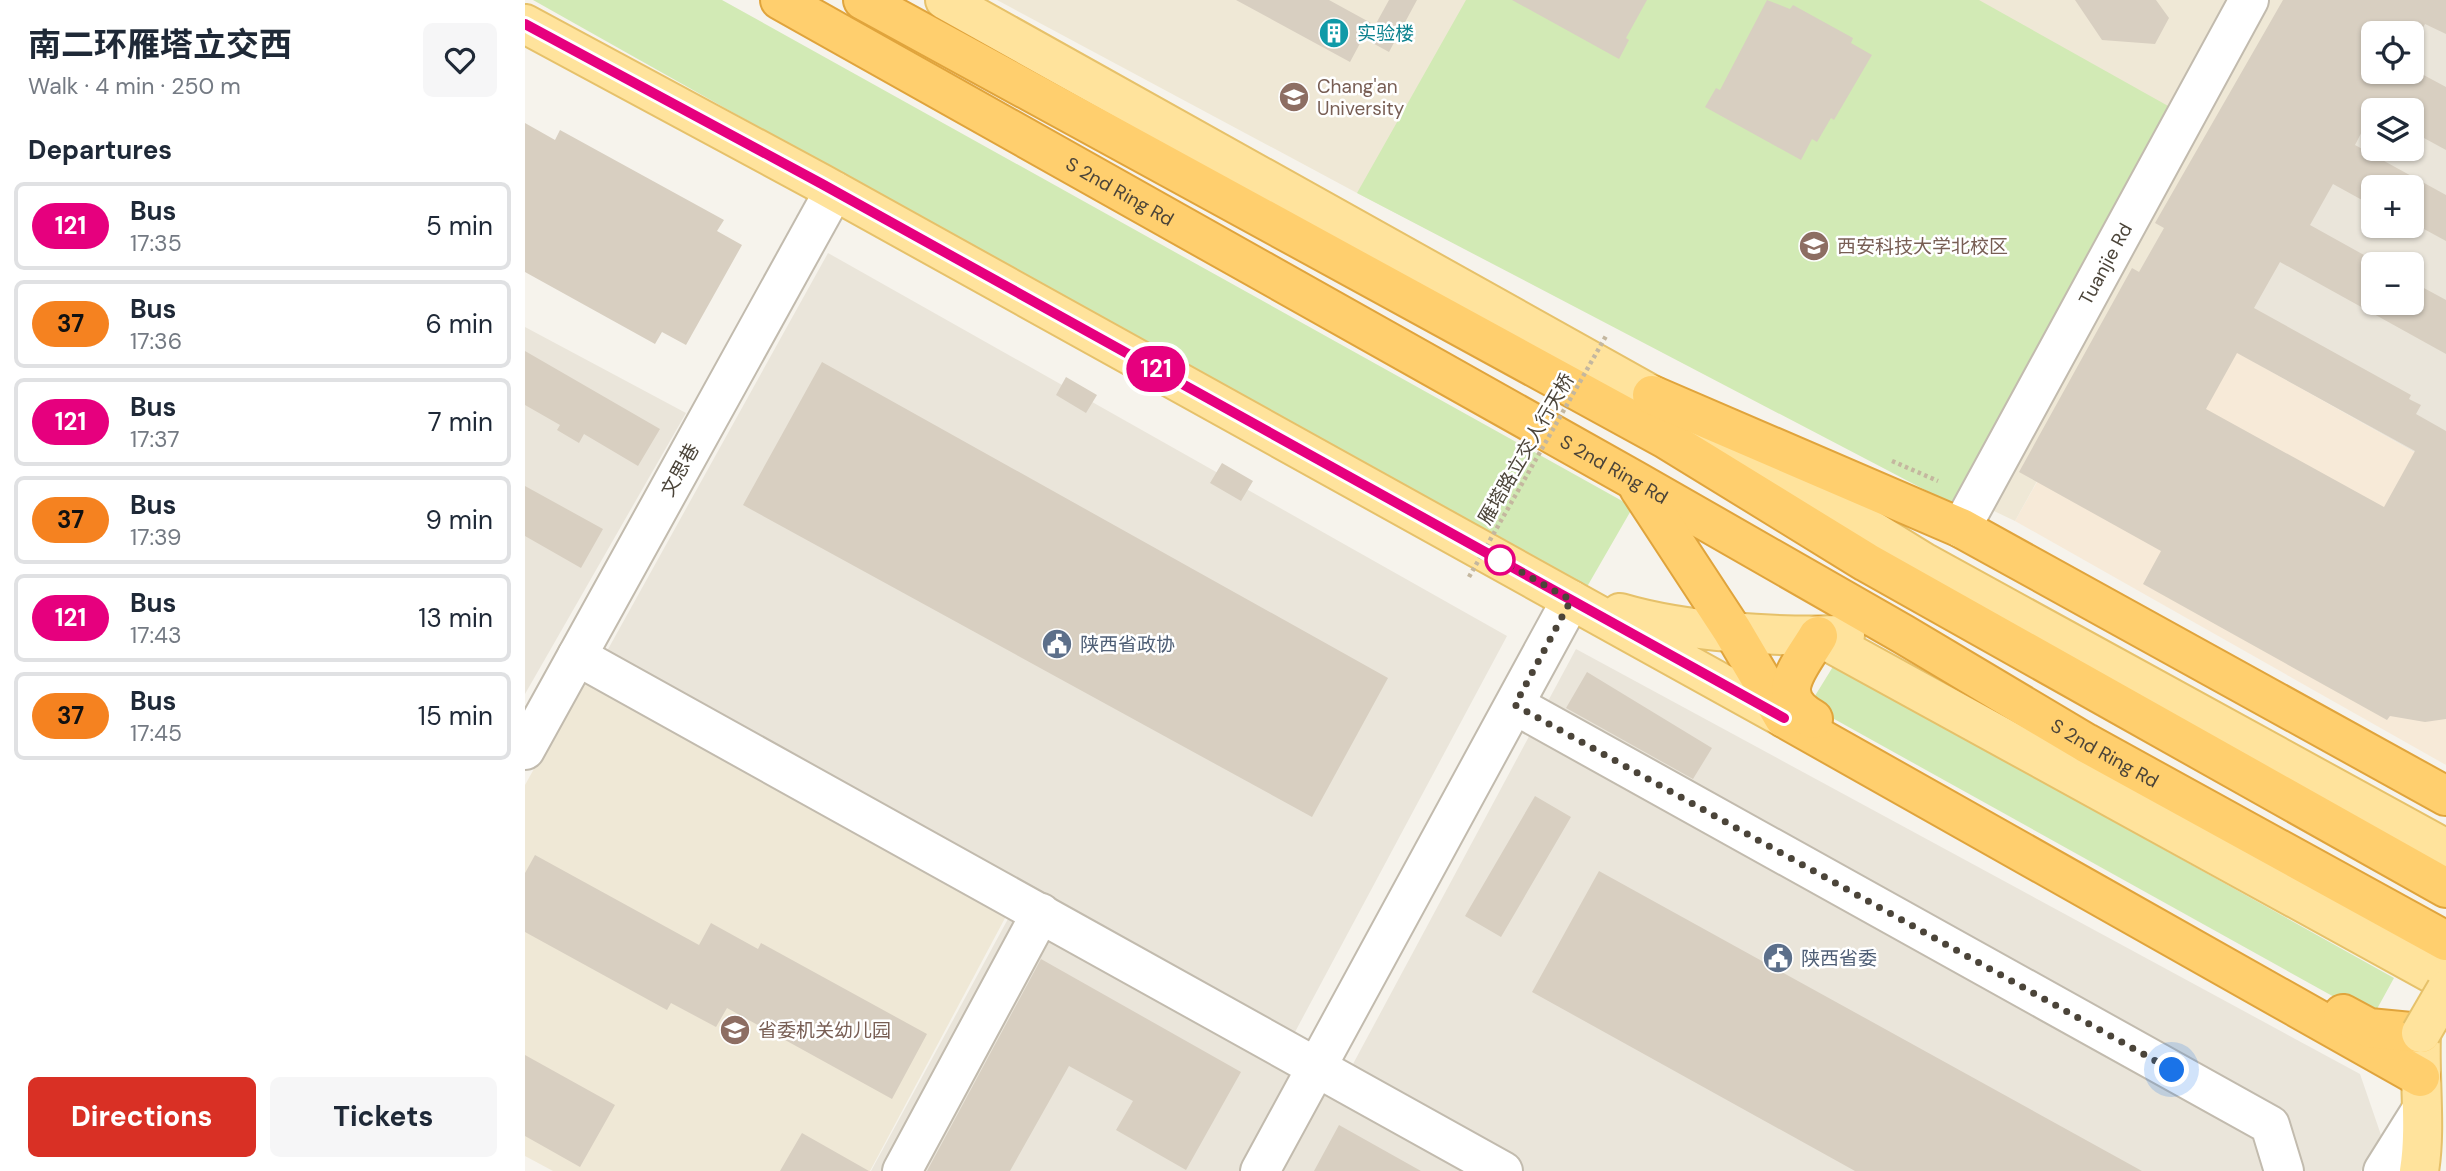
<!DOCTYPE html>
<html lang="en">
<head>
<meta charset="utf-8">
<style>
  body { margin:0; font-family:"DM Sans","Noto Sans SC",sans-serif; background:#f6f6f7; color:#1f2937; height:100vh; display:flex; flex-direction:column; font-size:26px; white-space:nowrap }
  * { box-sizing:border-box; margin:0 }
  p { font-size:23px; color:#747a83 }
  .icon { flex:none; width:38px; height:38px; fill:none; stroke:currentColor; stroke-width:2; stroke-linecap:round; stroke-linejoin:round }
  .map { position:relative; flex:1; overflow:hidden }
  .sheet { display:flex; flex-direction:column; background:#fff; width:525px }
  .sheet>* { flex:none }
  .badge { padding:0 14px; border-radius:23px; font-size:24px; line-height:46px }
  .tools { position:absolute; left:1836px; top:21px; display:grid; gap:14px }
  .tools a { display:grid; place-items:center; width:63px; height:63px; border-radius:10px; background:#fff; box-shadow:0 2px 5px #0004; font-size:35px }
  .you { position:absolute; width:35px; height:35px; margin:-18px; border:5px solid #fff; border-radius:50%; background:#1a73e8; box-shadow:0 0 0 10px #1a73e833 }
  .map>.badge { position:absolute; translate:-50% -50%; box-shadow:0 0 0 4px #fff }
  h2 { padding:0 28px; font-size:26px; line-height:63px }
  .round { display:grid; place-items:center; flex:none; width:74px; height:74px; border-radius:10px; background:#f6f6f7 }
  .overview { display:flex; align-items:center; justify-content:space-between; height:119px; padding:0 28px }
  h1 { font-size:33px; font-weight:700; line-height:52px }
  .cta { display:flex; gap:14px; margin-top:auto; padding:14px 28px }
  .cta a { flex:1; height:80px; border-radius:10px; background:#d93025; color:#fff; font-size:28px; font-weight:700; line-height:80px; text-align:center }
  .cta a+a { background:#f6f6f7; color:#1f2937 }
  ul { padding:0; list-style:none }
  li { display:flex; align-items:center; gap:21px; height:88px; margin:0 14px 10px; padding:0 14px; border:4px solid #e0e1e3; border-radius:10px }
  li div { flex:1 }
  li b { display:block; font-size:26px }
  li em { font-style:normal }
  li .badge { min-width:77px; font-weight:700; text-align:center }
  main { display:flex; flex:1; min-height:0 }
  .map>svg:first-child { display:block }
</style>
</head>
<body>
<main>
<section class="sheet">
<div class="overview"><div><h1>南二环雁塔立交西</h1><p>Walk · 4 min · 250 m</p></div><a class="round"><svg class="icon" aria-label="heart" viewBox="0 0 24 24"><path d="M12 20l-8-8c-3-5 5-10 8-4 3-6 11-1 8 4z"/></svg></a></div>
<h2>Departures</h2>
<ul>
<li><span class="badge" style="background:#e6007e;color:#fff">121</span><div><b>Bus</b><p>17:35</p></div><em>5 min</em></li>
<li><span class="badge" style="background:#f58220;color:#111">37</span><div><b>Bus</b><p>17:36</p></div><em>6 min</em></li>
<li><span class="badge" style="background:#e6007e;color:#fff">121</span><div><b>Bus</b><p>17:37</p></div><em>7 min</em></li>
<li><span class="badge" style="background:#f58220;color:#111">37</span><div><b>Bus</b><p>17:39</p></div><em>9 min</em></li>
<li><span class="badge" style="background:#e6007e;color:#fff">121</span><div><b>Bus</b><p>17:43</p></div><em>13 min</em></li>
<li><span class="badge" style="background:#f58220;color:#111">37</span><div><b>Bus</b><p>17:45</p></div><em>15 min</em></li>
</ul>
<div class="cta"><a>Directions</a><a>Tickets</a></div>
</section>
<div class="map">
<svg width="1921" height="1171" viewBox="0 0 1921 1171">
  <rect width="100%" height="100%" fill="#f6f3ec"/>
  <!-- residential -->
  <path fill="#eae5da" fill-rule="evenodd" d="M 1778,0 L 1921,0 L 1921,470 L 1616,298 ZM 1848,33 L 1886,33 L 1886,72 L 1848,72 ZM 1848,110 L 1886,110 L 1886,149 L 1848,149 ZM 1848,187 L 1886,187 L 1886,226 L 1848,226 ZM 1848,264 L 1886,264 L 1886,303 L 1848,303 Z
    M 303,253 L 982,636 L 770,1032 L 828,1064 L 1051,649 L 1835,1074 L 1856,1135 L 1836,1171 L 346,1171 L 502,884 L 82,651 Z
    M 0,327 L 161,413 L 0,694 Z"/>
  <!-- commercial -->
  <path fill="#f7ead8" d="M 1616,298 L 1921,470 L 1921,765 L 1490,521 Z"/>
  <!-- education -->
  <path fill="#efe8d6" d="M 472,0 L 1778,0 L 1490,521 L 1202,384 L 832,193 Z
    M 61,675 L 487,905 L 345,1171 L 28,1171 L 0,1156 L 0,785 Z"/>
  <!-- green -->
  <path fill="#d2eab5" d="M 8,0 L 197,0 L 1108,507 L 1059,592 Z
    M 941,0 L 1454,0 L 1661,116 L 1446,514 L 832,193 Z
    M 1309,665 L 1869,978 L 1847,1018 L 1293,710 L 1288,699 Z"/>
  <!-- building -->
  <path fill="#d8cfc1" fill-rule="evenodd" d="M 711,0 L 804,0 L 846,23 L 825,62 Z
    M 864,0 L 892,0 L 864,52 L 842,40 Z
    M 987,0 L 1122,0 L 1101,38 L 1104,40 L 1094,59 Z
    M 1242,0 L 1265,9 L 1268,5 L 1328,38 L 1326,43 L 1347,55 L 1309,120 L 1306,118 L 1292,142 L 1287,139 L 1276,160 L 1180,107 L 1191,88 L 1195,90 Z
    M 1550,0 L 1631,0 L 1644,18 L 1630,44 L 1577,40 Z
    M 1758,0 L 1921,0 L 1921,34 L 1900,24 L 1895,33 L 1848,33 L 1848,72 L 1893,72 L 1921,87 L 1921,150 L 1886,131 L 1886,110 L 1848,110 L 1830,145 L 1921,195 L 1921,241 L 1886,222 L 1886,187 L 1848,187 L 1848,206 L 1808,184 L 1785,225 L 1848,260 L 1848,303 L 1886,303 L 1886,281 L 1921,300 L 1921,354 L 1755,262 L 1729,308 L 1886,395 L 1884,399 L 1896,405 L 1891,414 L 1921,431 L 1921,719 L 1900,722 L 1865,716 L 1862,720 L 1618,584 L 1636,551 L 1494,472 L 1607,268 L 1614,272 L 1639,228 L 1630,223 ZM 1712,353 L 1890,451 L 1859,507 L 1681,409 Z
    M 0,123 L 30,140 L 35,130 L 199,220 L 192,231 L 217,245 L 161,345 L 137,332 L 130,344 L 0,272 Z
    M 0,351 L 135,429 L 113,466 L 59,434 L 54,443 L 32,430 L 35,425 L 0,405 Z
    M 297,362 L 863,678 L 787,817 L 218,505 Z
    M 541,377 L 572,395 L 561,413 L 531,395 Z
    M 697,463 L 728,481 L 716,501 L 685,483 Z
    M 0,486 L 78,529 L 56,568 L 0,536 Z
    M 1062,672 L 1187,748 L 1168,779 L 1041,708 Z
    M 1010,796 L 1046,817 L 976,937 L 940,916 Z
    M 10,855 L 174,945 L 186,923 L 233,949 L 236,943 L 402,1034 L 367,1099 L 202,1008 L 191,1027 L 146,1003 L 142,1010 L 0,932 L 0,873 Z
    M 1074,871 L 1617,1171 L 1330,1171 L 1007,992 Z
    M 516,959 L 716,1072 L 661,1170 L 591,1130 L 608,1101 L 544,1066 L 485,1171 L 402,1171 Z
    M 0,1055 L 90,1105 L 55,1167 L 0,1136 Z
    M 814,1125 L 896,1171 L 789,1171 Z
    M 277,1133 L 344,1171 L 255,1171 Z"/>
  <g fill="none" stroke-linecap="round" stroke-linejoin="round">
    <!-- minor casing -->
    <g stroke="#c2bbae" stroke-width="42">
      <g id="minor">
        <path id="s1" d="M 1436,528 L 1724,0"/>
        <path d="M 52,656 L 978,1171"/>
        <path d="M 990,705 L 1745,1125 L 1759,1171"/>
        <path d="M 0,750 L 309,191"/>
        <path d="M 377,1171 L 516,913"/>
        <path d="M 735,1171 L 1046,600"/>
        <path d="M 1858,1171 L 1895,1112"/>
      </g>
    </g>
    <!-- major casing -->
    <g stroke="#e6c16a" stroke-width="42">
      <path id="major" d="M 420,0 L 1127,395 L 1398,562 L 1921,849
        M 0,24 L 297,184 L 1259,718
        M 1095,613 C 1163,633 1250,637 1320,635
        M 1293,636 L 1921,981
        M 1894,1171 C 1901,1129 1894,1078 1896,1033"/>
    </g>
    <!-- highway casing -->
    <g stroke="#e0a43c" stroke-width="42">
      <g id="highway">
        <path id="s2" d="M 255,0 L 1109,480 L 1378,634 L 1561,743 L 1921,941"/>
        <path d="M 338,0 L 1141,439 L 1341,562 L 1921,888"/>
        <path d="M 1127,395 L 1436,528 L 1921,796"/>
        <path d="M 1114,488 L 1207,630 L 1259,718 L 1895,1077"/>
        <path d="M 1288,719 C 1245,695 1275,667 1293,636"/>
        <path d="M 1818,1014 L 1844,1028 L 1896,1033"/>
      </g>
    </g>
    <!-- path -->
    <path stroke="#c4b79f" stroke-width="4.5" stroke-dasharray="3.5 3.5" stroke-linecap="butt" d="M 1367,461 L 1413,481"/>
    <!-- minor -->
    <use href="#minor" stroke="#fff" stroke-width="38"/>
    <!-- major -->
    <use href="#major" stroke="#ffe39c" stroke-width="38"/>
    <!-- highway -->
    <use href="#highway" stroke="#ffcf6e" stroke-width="38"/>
    <!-- major-bridge casing -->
    <g stroke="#e6c16a" stroke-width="42" stroke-linecap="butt">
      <path id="major-bridge" d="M 1896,1033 L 1921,990"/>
    </g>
    <!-- path-bridge -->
    <path stroke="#c4b79f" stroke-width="4.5" stroke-dasharray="3.5 3.5" stroke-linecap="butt" d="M 944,577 L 1081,336"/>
    <!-- major-bridge -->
    <use href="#major-bridge" stroke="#ffe39c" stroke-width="38"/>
  </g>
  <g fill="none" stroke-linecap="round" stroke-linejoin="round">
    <!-- line casing -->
    <g stroke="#fff" stroke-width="16">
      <path id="line" d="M 0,24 L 297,184 L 1259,718"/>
    </g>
    <!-- line -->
    <use href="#line" stroke="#e6007e" stroke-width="10"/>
    <!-- walk -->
    <path stroke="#4b4439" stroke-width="7" stroke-dasharray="0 12.6" d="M 975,560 L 1046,600 L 990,705 L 1647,1070"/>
  </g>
  <!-- icons -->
  <defs>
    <g id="building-disc" transform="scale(1.575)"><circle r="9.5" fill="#0f9aa8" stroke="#fff"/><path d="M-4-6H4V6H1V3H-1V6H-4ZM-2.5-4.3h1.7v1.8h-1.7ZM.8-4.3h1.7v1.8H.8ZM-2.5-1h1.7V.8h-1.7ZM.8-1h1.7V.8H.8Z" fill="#fff"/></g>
    <g id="university-disc" transform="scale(1.575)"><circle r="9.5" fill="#8d6e63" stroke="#fff"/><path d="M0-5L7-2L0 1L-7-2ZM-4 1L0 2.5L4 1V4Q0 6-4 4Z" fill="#fff"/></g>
    <g id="civic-disc" transform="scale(1.575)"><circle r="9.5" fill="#5c6f8a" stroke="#fff"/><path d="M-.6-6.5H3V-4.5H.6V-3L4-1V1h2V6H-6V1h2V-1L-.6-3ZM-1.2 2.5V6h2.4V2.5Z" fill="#fff"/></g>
    <g id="school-disc" transform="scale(1.575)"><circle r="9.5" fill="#8d6e63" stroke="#fff"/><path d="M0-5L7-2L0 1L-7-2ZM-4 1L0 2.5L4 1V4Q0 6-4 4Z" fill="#fff"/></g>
  </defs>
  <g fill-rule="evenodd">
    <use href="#building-disc" x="809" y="33"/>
    <use href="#university-disc" x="769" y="97"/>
    <use href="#university-disc" x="1289" y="246"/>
    <use href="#civic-disc" x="532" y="644"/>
    <use href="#civic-disc" x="1253" y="958"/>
    <use href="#school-disc" x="210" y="1030"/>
  </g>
  <!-- markers -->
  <circle fill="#fff" stroke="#e6007e" stroke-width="3.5" cx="975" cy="560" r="14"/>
  <g text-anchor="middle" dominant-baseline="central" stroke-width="5" stroke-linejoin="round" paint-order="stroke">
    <!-- culture labels -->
    <g font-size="19" fill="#0d838f" stroke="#fff" text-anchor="start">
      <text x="832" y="33">实验楼</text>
    </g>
    <!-- education labels -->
    <g font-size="19" fill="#785e54" stroke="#fff" text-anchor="start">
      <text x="792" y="86">Chang'an<tspan x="792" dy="22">University</tspan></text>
      <text x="1312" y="246">西安科技大学北校区</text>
      <text x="233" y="1030">省委机关幼儿园</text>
    </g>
    <!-- street labels -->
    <g font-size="19" fill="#4b4439" stroke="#fff">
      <text stroke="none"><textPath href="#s2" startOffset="390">S 2nd Ring Rd</textPath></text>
      <text stroke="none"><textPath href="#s1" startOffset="301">Tuanjie Rd</textPath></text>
      <text transform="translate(1001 449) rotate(-60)">雁塔路立交人行天桥</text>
      <text stroke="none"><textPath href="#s2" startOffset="957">S 2nd Ring Rd</textPath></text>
      <text transform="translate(155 470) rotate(-61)">文思巷</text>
      <text stroke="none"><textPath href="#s2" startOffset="1524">S 2nd Ring Rd</textPath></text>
    </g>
    <!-- service labels -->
    <g font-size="19" fill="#4e5e75" stroke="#fff" text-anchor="start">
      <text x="555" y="644">陕西省政协</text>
      <text x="1276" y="958">陕西省委</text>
    </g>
  </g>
</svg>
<div class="tools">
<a><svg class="icon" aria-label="locate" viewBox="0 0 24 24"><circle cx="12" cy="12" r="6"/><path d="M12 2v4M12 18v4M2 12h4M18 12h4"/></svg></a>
<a><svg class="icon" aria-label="layers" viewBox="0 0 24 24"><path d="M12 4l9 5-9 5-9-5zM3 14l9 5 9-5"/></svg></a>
<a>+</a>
<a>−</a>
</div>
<div class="you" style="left:1647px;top:1070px"></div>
<b class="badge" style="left:631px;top:369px;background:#e6007e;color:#fff">121</b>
</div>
</main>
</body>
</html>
